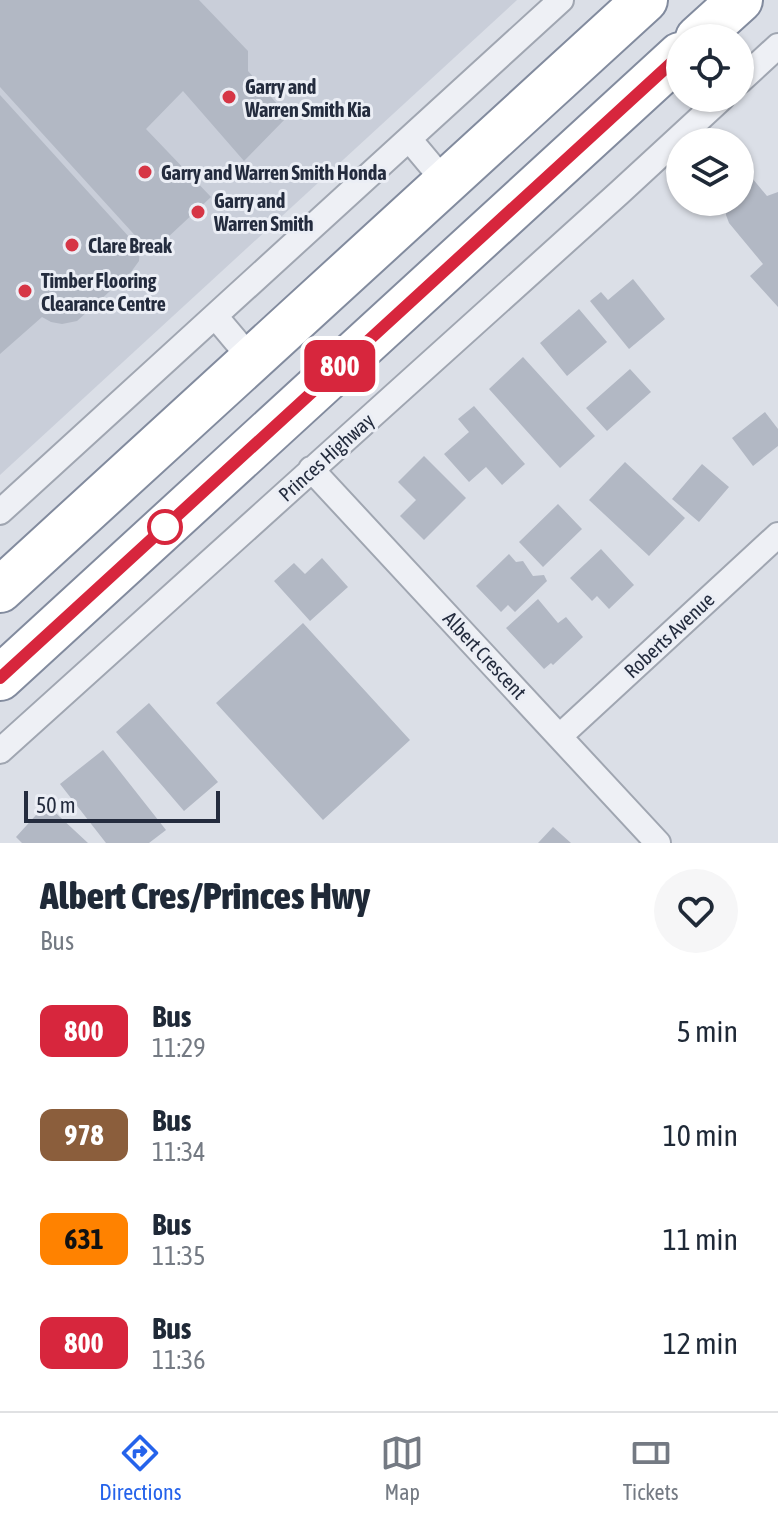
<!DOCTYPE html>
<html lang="en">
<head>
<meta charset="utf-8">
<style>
  body { margin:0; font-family:"Asap Condensed",sans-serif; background:#f6f6f7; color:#1f2937; height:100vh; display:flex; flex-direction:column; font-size:30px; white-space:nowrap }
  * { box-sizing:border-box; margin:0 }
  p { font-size:26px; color:#747a83 }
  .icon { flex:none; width:44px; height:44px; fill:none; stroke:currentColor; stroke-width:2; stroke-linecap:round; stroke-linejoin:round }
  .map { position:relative; height:843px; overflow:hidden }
  .panel { display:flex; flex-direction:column; background:#fff; flex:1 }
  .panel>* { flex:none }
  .badge { padding:0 16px; border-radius:12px; font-size:28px; line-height:52px }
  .fabs { position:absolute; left:666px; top:24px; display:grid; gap:16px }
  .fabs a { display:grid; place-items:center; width:88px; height:88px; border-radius:50%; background:#fff; box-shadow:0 2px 6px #0004; font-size:40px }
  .scale { position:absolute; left:24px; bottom:20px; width:196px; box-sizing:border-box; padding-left:8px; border:4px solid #242c3e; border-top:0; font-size:22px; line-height:28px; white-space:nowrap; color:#242c3e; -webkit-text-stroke:6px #ebeef5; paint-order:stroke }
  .map>.badge { position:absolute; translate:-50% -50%; box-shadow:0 0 0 4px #fff }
  .round { display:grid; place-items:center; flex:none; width:84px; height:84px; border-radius:42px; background:#f6f6f7 }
  .summary { display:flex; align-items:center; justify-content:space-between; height:136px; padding:0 40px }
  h1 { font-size:38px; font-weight:800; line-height:60px }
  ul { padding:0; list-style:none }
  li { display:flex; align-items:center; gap:24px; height:104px; padding:0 40px }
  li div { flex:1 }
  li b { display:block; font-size:30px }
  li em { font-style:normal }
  li .badge { min-width:88px; font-weight:700; text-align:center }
  .menu { display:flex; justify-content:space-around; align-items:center; height:112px; border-top:2px solid #e0e1e3; background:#fff; font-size:22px; color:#747a83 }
  .menu a { display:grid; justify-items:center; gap:4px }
  .menu .on { color:#2563eb }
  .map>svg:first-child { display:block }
</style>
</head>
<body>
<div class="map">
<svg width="778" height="843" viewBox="0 0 778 843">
  <rect width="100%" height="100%" fill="#dbdfe7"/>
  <!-- built -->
  <path fill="#c9ced9" d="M 0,0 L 517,0 L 0,475 Z"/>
  <!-- building -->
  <path fill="#b2b8c4" d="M 0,0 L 199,0 L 248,51 L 248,71 L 288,116 L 244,161 L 183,91 L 146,129 L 211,197 L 151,253 L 0,87 Z
    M 0,95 L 140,249 L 139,261 L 131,272 L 77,321 L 62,324 L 51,322 L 42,317 L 0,354 Z
    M 743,167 L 767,196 L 778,192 L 778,307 L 750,276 L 763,264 L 729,223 L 726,215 L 727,204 L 740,202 L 740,170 Z
    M 633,279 L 665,319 L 629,349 L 590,301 L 601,292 L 608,300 Z
    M 579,309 L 607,342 L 567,376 L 540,343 Z
    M 523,357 L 595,436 L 560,468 L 489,389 Z
    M 630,369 L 651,392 L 607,431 L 586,408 Z
    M 474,406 L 525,464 L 502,485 L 486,467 L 469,482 L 444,454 L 469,432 L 458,419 Z
    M 765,412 L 778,429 L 778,446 L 753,466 L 732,438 Z
    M 424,456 L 466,498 L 424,540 L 400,516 L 416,500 L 398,482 Z
    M 625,462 L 685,518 L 649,556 L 589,500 Z
    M 702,464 L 729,487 L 699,522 L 672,499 Z
    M 558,504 L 582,529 L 543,567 L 519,542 Z
    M 601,549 L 634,585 L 609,609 L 597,596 L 592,601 L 570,578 Z
    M 509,554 L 516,562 L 523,561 L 533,576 L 544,575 L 547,581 L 515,612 L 508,605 L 501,612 L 476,586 Z
    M 322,558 L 348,587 L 310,621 L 274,581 L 294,563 L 305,574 Z
    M 538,599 L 558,623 L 566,617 L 583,637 L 553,665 L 551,663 L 544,669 L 506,628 Z
    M 303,623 L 410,740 L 323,820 L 216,703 Z
    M 149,703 L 218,782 L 184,811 L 116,732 Z
    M 103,750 L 166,830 L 149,843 L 106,843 L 60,784 Z
    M 46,804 L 88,843 L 22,843 L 16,837 Z
    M 553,827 L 571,843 L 538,843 Z"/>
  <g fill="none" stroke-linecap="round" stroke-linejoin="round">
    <!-- street casing -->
    <g stroke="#a0a6b1" stroke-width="28">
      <path id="street" d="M 740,81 L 778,46
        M 409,139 L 445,182
        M 215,316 L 252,360
        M 311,469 L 658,843
        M 0,512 L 561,0
        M 560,736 L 778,535
        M 0,751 L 619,193 L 722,98"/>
    </g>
    <!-- highway casing -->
    <g stroke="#828b9e" stroke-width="48">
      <path id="highway" d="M 698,38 L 740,0
        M 0,590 L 645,0
        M 0,678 L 680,55"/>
    </g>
    <!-- street -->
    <use href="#street" stroke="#eef0f5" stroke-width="24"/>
    <!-- highway -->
    <use href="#highway" stroke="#fff" stroke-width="44"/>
  </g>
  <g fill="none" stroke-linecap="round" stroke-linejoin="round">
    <!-- line casing -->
    <g stroke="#fff" stroke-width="18">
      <path id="line" d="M 0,678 L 680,55"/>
    </g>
    <!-- line -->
    <use href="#line" stroke="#d7263d" stroke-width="12"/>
  </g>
  <!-- markers -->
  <g fill="#d63646" stroke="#ebeef5" stroke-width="3">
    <circle cx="229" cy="97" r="8"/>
    <circle cx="145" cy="172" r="8"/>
    <circle cx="198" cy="212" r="8"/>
    <circle cx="72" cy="245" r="8"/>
    <circle cx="25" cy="291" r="8"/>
  </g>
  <circle fill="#fff" stroke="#d7263d" stroke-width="4" cx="165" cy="527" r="16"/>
  <g text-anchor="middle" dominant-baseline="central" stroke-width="6" stroke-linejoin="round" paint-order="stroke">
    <!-- poi labels -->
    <g font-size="20" font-weight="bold" fill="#242c3e" stroke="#ebeef5" text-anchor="start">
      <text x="245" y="86">Garry and<tspan x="245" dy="23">Warren Smith Kia</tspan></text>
      <text x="161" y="172">Garry and Warren Smith Honda</text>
      <text x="214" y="200">Garry and<tspan x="214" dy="23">Warren Smith</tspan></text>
      <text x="88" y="245">Clare Break</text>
      <text x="41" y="280">Timber Flooring<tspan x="41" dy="23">Clearance Centre</tspan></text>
    </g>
    <!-- street labels -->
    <g font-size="20" fill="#242c3e" stroke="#ebeef5">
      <text transform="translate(326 457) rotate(-42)">Princes Highway</text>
      <text transform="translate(669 635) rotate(-43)">Roberts Avenue</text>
      <text transform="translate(485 655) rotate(47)">Albert Crescent</text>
    </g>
  </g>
</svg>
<div class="fabs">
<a><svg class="icon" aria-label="locate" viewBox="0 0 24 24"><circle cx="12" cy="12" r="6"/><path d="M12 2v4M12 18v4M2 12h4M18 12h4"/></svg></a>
<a><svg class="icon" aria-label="layers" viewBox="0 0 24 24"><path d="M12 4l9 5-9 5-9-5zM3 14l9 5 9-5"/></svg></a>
</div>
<div class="scale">50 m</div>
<b class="badge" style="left:340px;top:366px;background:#d7263d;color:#fff">800</b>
</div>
<section class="panel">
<div class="summary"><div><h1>Albert Cres/Princes Hwy</h1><p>Bus</p></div><a class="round"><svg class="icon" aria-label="heart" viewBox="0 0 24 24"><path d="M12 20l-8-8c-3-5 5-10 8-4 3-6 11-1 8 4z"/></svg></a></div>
<ul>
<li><span class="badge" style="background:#d7263d;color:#fff">800</span><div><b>Bus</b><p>11:29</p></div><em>5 min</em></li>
<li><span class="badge" style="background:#8b5e3c;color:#fff">978</span><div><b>Bus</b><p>11:34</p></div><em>10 min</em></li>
<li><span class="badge" style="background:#ff8200;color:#111">631</span><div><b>Bus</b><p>11:35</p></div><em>11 min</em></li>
<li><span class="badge" style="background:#d7263d;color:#fff">800</span><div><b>Bus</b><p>11:36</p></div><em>12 min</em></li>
</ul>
</section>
<nav class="menu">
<a class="on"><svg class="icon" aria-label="directions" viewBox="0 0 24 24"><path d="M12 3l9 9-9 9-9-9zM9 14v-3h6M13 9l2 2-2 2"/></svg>Directions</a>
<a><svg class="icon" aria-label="map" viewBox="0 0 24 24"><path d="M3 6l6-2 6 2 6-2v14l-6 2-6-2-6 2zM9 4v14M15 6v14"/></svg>Map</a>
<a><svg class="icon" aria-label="tickets" viewBox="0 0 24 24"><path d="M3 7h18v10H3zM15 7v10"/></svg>Tickets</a>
</nav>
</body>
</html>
